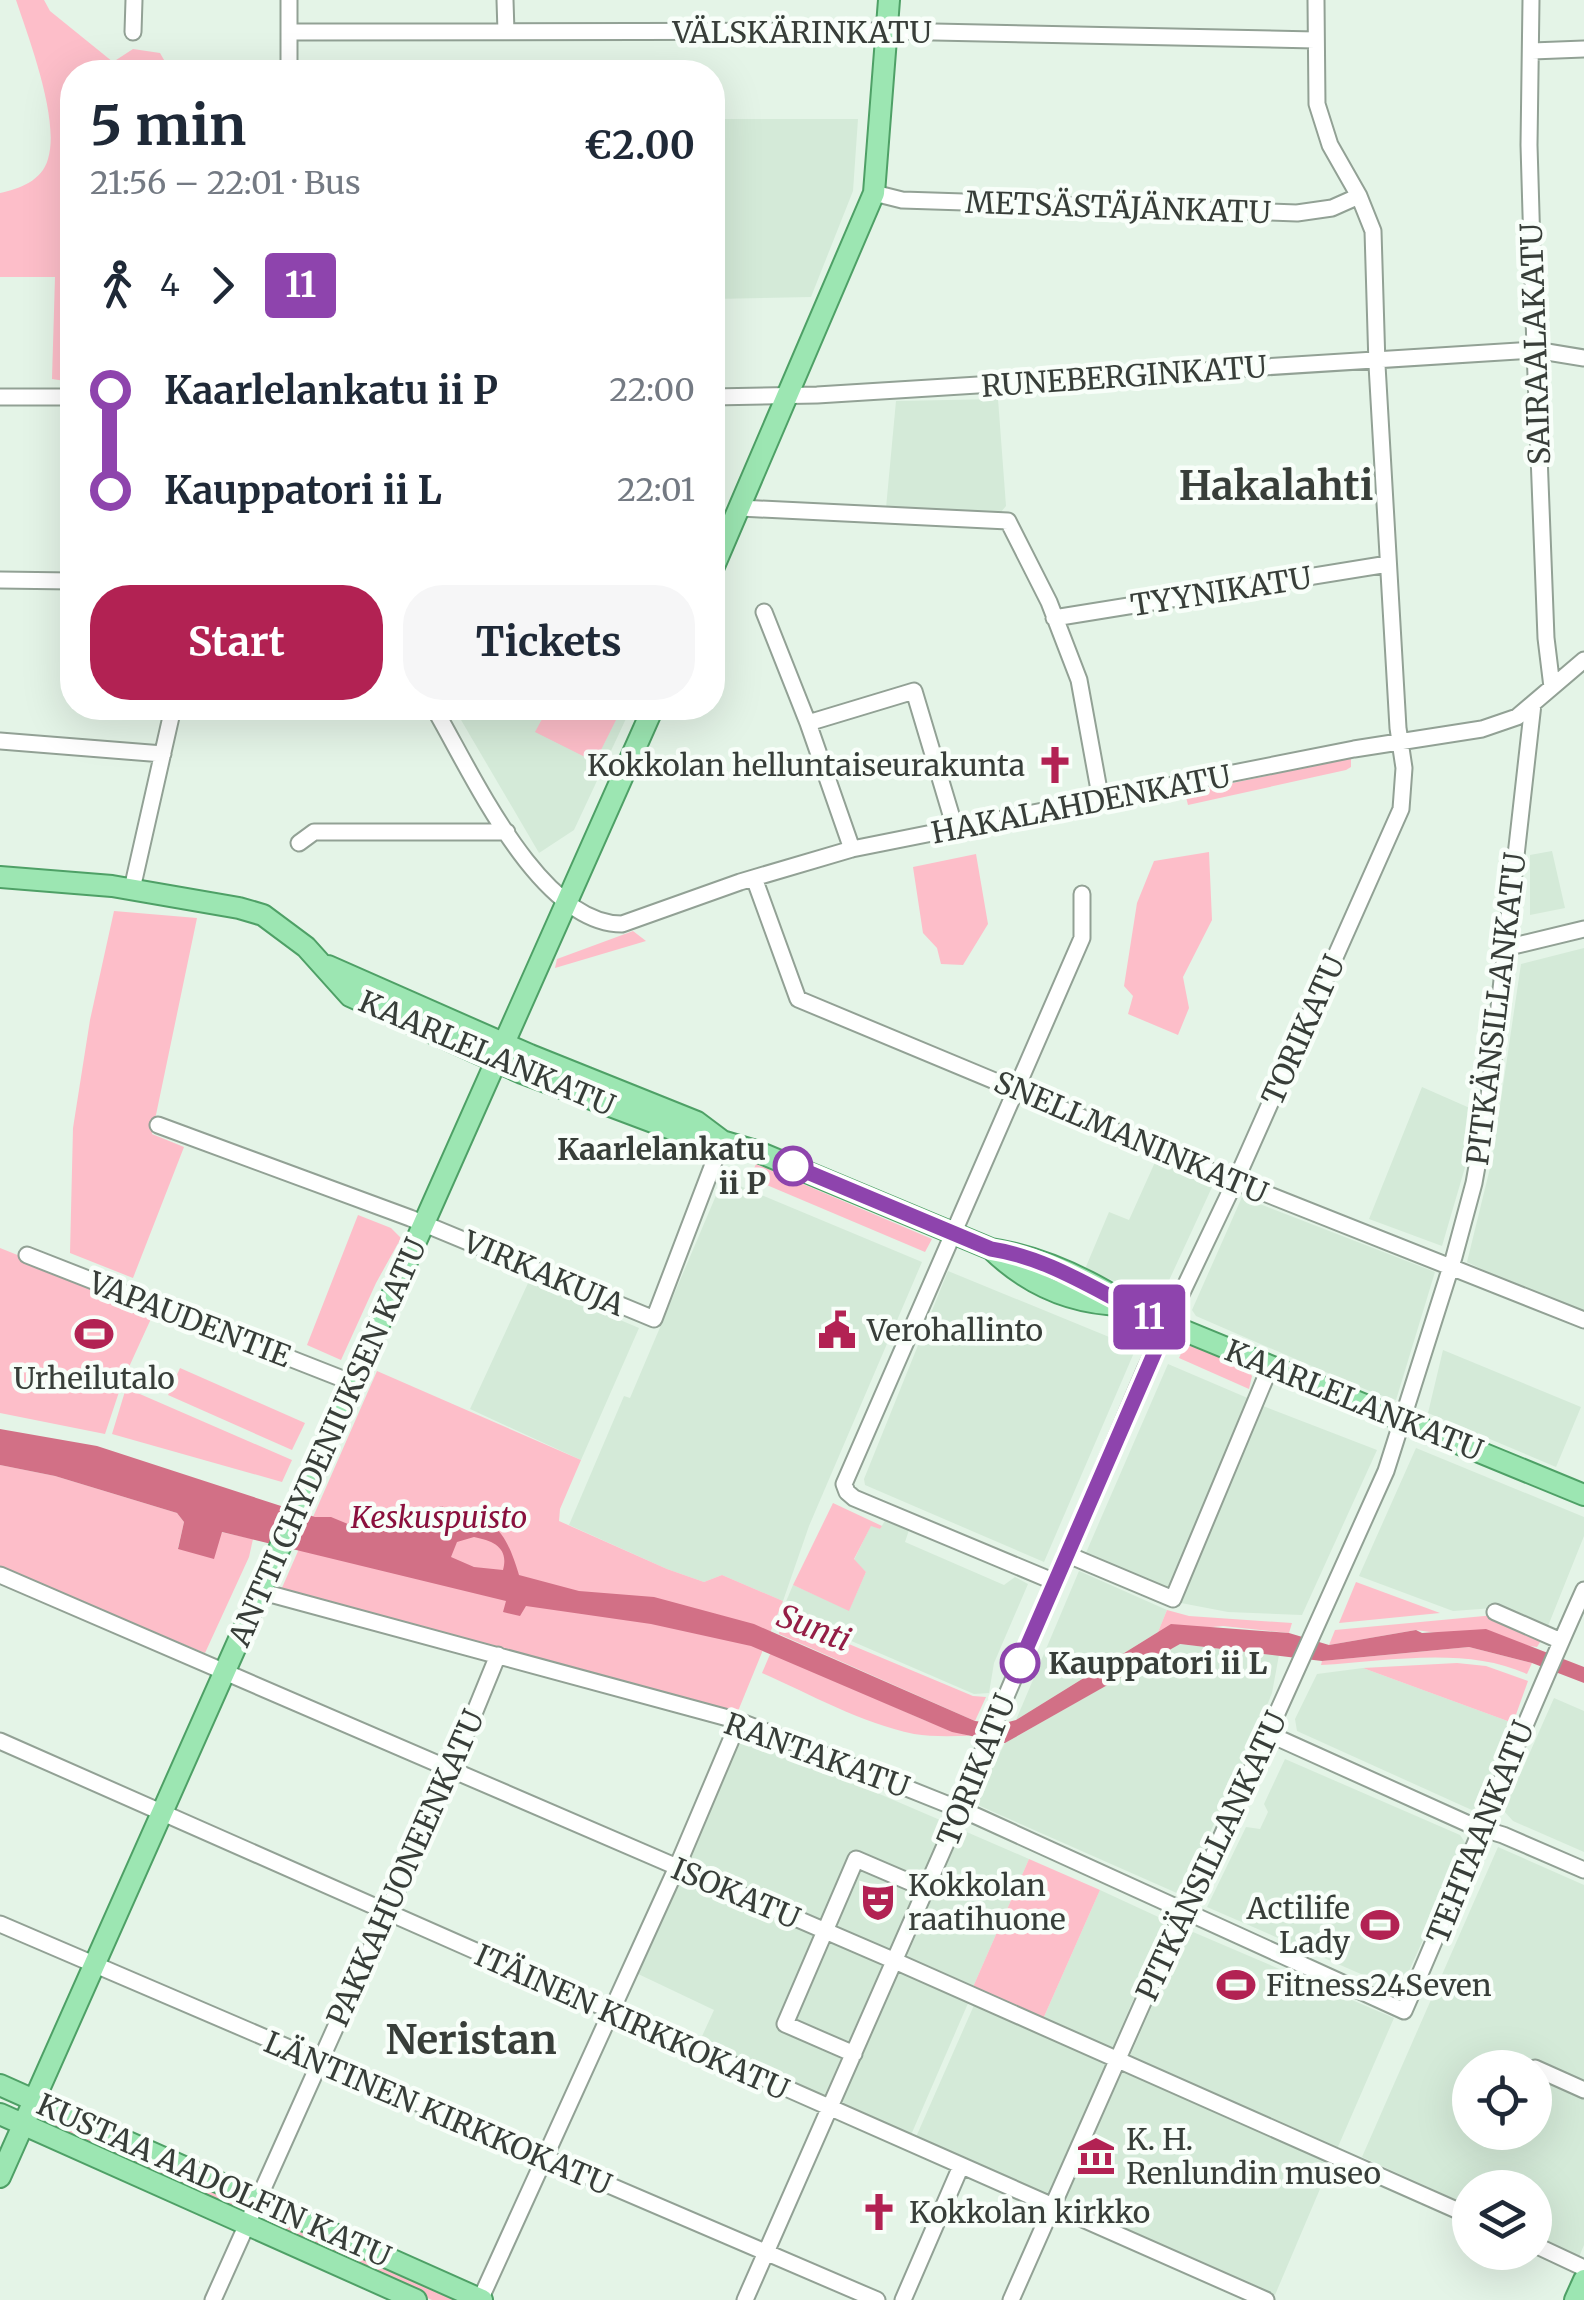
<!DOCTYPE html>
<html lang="en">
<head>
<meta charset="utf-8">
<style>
  body { margin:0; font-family:Merriweather,serif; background:#f6f6f7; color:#1f2937; height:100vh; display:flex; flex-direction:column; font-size:38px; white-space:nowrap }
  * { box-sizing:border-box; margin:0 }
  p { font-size:32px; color:#747a83 }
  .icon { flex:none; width:55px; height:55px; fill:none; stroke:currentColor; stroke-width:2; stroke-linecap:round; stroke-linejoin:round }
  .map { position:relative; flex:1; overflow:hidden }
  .drawer { position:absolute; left:60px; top:60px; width:665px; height:660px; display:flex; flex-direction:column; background:#fff; border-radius:40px; box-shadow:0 10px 40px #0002 }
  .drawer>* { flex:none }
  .badge { padding:0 20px; border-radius:8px; font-size:35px; line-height:65px }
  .controls { position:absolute; left:1452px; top:2050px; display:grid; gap:20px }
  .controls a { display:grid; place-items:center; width:100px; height:100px; border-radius:50%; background:#fff; box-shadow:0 10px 40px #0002; font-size:50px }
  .map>.badge { position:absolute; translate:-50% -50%; box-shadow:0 0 0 5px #fff }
  .legs { display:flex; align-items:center; gap:15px; height:110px; padding:0 30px; font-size:32px }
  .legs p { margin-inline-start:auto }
  .overview { display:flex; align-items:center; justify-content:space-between; height:170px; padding:0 30px }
  h1 { font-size:55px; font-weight:700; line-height:75px }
  .button { display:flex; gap:20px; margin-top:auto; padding:20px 30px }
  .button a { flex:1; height:115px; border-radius:40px; background:#b22253; color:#fff; font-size:40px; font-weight:700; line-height:115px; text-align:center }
  .button a+a { background:#f6f6f7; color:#1f2937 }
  ul { padding:0 30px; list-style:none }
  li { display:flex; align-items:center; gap:35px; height:100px; font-size:38px }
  li i { display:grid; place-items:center; width:15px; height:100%; margin:0 12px; background:currentColor }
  li i::after { content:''; width:25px; height:25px; margin:-12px; border:8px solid; border-radius:50%; background:#fff }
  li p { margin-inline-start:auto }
  li:first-child i { background:linear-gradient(#0000 50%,currentColor 0) }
  li:last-child i { background:linear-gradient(currentColor 50%,#0000 0) }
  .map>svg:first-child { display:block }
</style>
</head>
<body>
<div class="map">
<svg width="1584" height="2300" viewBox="0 0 1584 2300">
  <rect width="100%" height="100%" fill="#e4f4e7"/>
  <!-- built -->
  <path fill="#d4ead8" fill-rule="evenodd" d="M 713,119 L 858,119 L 853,191 L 811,297 L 713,299 Z
    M 998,399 L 1006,506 L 1001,512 L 886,508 L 896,401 Z
    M 454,708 L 631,708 L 574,830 L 539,853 Z
    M 1552,851 L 1565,908 L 1530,915 L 1530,855 Z
    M 1584,948 L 1584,1319 L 1467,1262 L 1492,1160 L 1521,964 Z
    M 1422,1087 L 1472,1109 L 1466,1164 L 1442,1246 L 1369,1219 Z
    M 1156,1160 L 1213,1185 L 1160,1300 L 1085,1269 L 1109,1212 L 1129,1220 Z
    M 723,1179 L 922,1262 L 809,1526 L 783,1601 L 722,1575 L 704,1582 L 667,1569 L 569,1525 L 624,1396 L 630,1398 Z
    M 1242,1197 L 1435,1272 L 1396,1400 L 1374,1393 L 1196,1316 L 1192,1310 Z
    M 948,1271 L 1136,1348 L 1044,1562 L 865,1485 L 864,1479 Z
    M 529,1281 L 639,1328 L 581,1460 L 470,1409 Z
    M 1443,1350 L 1581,1407 L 1556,1467 L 1428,1413 Z
    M 1168,1364 L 1250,1399 L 1169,1589 L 1085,1555 Z
    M 1263,1406 L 1377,1450 L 1302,1615 L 1228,1612 L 1181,1603 Z
    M 1416,1448 L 1584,1517 L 1584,1536 L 1546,1631 L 1494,1608 L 1453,1611 L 1359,1576 Z
    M 886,1519 L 909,1530 L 905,1542 L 1004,1585 L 1015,1577 L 1028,1584 L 994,1663 L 989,1693 L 974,1694 L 782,1611 L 793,1585 L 849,1610 L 866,1572 L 854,1560 L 871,1525 L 880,1529 Z
    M 1079,1571 L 1167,1610 L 1158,1632 L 1016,1720 Z
    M 1179,1644 L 1279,1655 L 1272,1693 L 1251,1745 L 1183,1890 L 1179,1894 L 980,1806 L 976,1800 L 1005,1743 Z
    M 1363,1668 L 1513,1723 L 1474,1811 L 1297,1731 L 1295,1719 L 1317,1674 Z
    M 1554,1698 L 1584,1711 L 1584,1852 L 1513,1821 L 1504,1811 Z
    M 740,1734 L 947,1823 L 890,1954 L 683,1864 Z
    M 1285,1759 L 1460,1835 L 1466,1844 L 1400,1991 L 1207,1907 L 1246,1827 L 1260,1829 L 1268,1812 L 1264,1804 Z
    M 962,1830 L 1029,1859 L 973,1987 L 906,1958 Z
    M 1498,1847 L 1584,1885 L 1584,2245 L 1579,2257 L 1535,2237 L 1535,2188 L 1470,2188 L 1470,2206 L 1362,2157 ZM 1470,2068 L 1535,2068 L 1535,2132 L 1470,2132 Z
    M 678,1876 L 883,1964 L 823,2099 L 698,2045 L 714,2010 L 634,1972 Z
    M 1100,1890 L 1167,1921 L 1112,2049 L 1043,2019 Z
    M 1186,1929 L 1394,2018 L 1337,2149 L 1129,2058 Z
    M 899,1971 L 969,2001 L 911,2135 L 841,2103 Z
    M 975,2003 L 1107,2061 L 1048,2195 L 916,2137 Z
    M 1123,2071 L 1331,2163 L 1275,2295 L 1064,2202 Z"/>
  <!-- green -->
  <path fill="#fdbec9" d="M 16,0 L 44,0 L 50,11 L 113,62 L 133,49 L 160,53 L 171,72 L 72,72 L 72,382 L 52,379 L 55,277 L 0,277 L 0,193 C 19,189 42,181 48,159 C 60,120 29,39 16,0 Z
    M 548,708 L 622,708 L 595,762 L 535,732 Z
    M 1351,758 L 1351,767 L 1346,770 L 1188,805 L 1185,793 Z
    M 1209,852 L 1212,920 L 1183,977 L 1189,1008 L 1178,1035 L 1128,1014 L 1133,996 L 1124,986 L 1137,903 L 1154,861 Z
    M 976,854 L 988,924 L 963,965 L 941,964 L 937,948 L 923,933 L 913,867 Z
    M 114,911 L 197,918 L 152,1134 L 184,1147 L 133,1278 L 70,1253 L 73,1128 L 90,1020 Z
    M 633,931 L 646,941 L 555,968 L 557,959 Z
    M 756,1164 L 932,1239 L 925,1252 L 750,1178 Z
    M 358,1215 L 391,1228 L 401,1238 L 376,1283 L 341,1360 L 307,1345 Z
    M 0,1248 L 155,1310 L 123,1380 L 105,1434 L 0,1413 Z
    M 1185,1345 L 1197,1347 L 1248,1371 L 1252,1376 L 1249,1389 L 1179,1358 Z
    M 180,1368 L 305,1423 L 292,1450 L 168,1395 Z
    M 377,1371 L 581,1460 L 560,1509 L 559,1521 L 667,1569 L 704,1582 L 722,1575 L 783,1601 L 736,1716 L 281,1590 Z
    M 126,1388 L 292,1460 L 282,1482 L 112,1434 Z
    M 0,1465 L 55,1476 L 177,1513 L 184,1522 L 178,1548 L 220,1536 L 221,1532 L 253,1539 L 249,1557 L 205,1653 L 0,1569 Z
    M 833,1503 L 882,1526 L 880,1529 L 871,1526 L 854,1559 L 866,1572 L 849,1611 L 793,1585 Z
    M 1356,1582 L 1440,1613 L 1339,1623 Z
    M 1167,1610 L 1189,1616 L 1292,1623 L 1289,1633 L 1223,1626 L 1158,1632 Z
    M 1495,1615 L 1544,1636 L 1537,1647 L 1416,1630 L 1329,1645 L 1335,1630 Z
    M 782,1616 L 973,1696 L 986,1697 L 975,1721 L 779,1634 Z
    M 1469,1647 L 1532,1663 L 1527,1674 C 1467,1646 1386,1661 1321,1665 L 1322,1661 Z
    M 771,1652 L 924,1720 L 969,1736 C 951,1736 931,1737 914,1734 C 861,1723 810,1694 762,1673 Z
    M 1457,1663 L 1486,1666 L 1528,1681 L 1513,1723 L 1363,1668 Z
    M 1029,1859 L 1100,1890 L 1043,2019 L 973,1987 Z
    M 56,2124 L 91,2140 L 131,2151 L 243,2201 L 239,2212 L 53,2129 Z
    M 270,2212 L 464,2300 L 432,2300 L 264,2224 Z"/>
  <!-- water -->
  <path fill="#d27086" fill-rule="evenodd" d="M 0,1429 L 97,1446 L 315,1517 L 331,1517 L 360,1529 L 407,1516 L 420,1522 L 440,1506 C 492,1520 503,1522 519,1575 L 579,1591 L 654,1597 L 754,1624 L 975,1721 L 1001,1724 L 1016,1720 L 1171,1624 L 1289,1633 L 1329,1645 L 1416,1630 L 1422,1633 L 1486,1629 L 1584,1667 L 1584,1683 L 1532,1663 L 1469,1647 L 1322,1661 L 1180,1644 L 1005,1743 L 952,1732 L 751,1646 L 651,1624 L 526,1606 L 520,1616 L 503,1612 L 506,1601 L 222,1532 L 214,1559 L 178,1549 L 184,1522 L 177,1513 L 55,1476 L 0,1465 ZM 474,1537 C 494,1541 509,1548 503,1570 L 474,1567 L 451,1557 L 457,1542 Z"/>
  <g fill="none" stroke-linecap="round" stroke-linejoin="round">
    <!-- minor casing -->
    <g stroke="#92a195" stroke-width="19">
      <path id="minor" d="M 505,0 L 506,32
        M 1531,0 L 1529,145 L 1535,350 L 1546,638 L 1552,687
        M 133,32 L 134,0
        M 289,32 L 886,31 L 1315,40
        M 1532,51 L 1584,49
        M 289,72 L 289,0
        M 874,193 L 902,200 L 1297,213 L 1332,208 L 1359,196
        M 0,397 L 72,397
        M 712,397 L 817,395 L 1535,350 L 1584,358
        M 740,508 L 1008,521 L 1049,602 L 1079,680 L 1101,801
        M 0,580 L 72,581
        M 764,612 L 808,723 L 852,849
        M 1054,618 L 1388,564
        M 434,708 C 471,771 539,924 622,924 L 740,882 L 852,849 L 1354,749 L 1482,729 L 1517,717 L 1584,660
        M 808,723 L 914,691 L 955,828
        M 0,741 L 163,754
        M 299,843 L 314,832 L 507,832
        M 754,878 L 798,999 L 1244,1185 L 1584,1320
        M 132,889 L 173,708
        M 1505,948 L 1584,929
        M 158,1125 L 410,1218 L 654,1319 L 722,1141
        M 27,1255 L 353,1383
        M 1066,1554 L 1173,1599 L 1270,1367
        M 0,1575 L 895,1961 L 1470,2216
        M 1055,1582 L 854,1498 L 847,1492 L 844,1484 L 1082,938 L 1082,894
        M 259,1591 L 739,1721 L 974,1815 L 1404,2011 C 1465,1871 1521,1730 1584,1590
        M 1495,1612 L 1561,1641
        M 1269,1734 L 1473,1826 L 1503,1835 L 1584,1870
        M 0,1741 L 1266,2300
        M 0,1924 L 877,2300
        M 854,2054 L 785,2024 L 856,1859 L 926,1889
        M 1535,2068 L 1584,2090
        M 1535,2245 L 1584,2268
        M 213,2300 L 451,1770 L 498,1655
        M 480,2300 L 677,1867 L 739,1721
        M 745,2300 L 954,1825 L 964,1795 L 1146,1368 L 1240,1171 L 1401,809 L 1404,768 L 1398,728 L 1377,365 L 1373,231 L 1359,196 L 1330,145 L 1317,104 L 1316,0
        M 903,2300 L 961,2166
        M 1011,2300 L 1183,1912 L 1193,1900 L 1386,1471 L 1454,1257 L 1474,1183 L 1488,1105 L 1533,704"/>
    </g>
    <!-- major casing -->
    <g stroke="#4ea066" stroke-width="24">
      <path id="major" d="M 712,571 L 874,193 L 889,0
        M 0,877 L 112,886 L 239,908 L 263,915 L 306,947 L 350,996 L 522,1073 L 698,1139 L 722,1141 L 756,1151 L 991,1249 C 1030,1255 1070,1271 1105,1291 C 1119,1299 1131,1308 1146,1315 L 1584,1495
        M 328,966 L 530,1055 L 697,1122 L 721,1140
        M 991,1249 C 1028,1285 1071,1304 1123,1305
        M 0,2085 L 482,2300
        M 0,2114 L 416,2300
        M 0,2177 L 653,708
        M 1575,2300 L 1584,2280"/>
    </g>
    <!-- minor -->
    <use href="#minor" stroke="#fff" stroke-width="15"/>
    <!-- major -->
    <use href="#major" stroke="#9ce6b2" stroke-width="20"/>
  </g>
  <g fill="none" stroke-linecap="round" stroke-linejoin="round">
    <!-- line-1 casing -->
    <g stroke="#fff" stroke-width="22">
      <path id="line-1" d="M 793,1166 L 991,1249 C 1056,1259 1107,1299 1167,1324 L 1020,1663"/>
    </g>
    <!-- line-1 -->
    <use href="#line-1" stroke="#8e44ad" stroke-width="15"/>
  </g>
  <!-- icons -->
  <defs>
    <g id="church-bare" transform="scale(3)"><path d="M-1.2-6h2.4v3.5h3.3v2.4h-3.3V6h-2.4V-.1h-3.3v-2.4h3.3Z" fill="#b22253" stroke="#f8fef9" stroke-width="2.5" paint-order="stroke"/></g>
    <g id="civic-bare" transform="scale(3)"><path d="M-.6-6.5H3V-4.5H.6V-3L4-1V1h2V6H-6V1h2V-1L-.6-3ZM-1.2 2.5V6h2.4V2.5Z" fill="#b22253" stroke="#f8fef9" stroke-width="2.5" paint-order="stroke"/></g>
    <g id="stadium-bare" transform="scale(3)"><path d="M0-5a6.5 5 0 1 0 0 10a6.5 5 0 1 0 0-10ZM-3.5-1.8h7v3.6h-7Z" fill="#b22253" stroke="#f8fef9" stroke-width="2.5" paint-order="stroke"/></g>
    <g id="theatre-bare" transform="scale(3)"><path d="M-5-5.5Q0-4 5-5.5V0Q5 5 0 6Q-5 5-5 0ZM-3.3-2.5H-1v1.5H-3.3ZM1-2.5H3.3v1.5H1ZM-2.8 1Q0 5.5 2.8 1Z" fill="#b22253" stroke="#f8fef9" stroke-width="2.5" paint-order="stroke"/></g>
    <g id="museum-bare" transform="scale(3)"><path d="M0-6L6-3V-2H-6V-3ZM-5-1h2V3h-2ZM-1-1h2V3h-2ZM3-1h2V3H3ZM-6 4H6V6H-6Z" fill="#b22253" stroke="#f8fef9" stroke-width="2.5" paint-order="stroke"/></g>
  </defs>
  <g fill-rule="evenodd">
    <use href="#church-bare" x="1055" y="765"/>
    <use href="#civic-bare" x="837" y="1330"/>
    <use href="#stadium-bare" x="94" y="1334"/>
    <use href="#theatre-bare" x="878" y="1902"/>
    <use href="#stadium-bare" x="1380" y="1925"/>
    <use href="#stadium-bare" x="1236" y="1985"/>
    <use href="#museum-bare" x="1096" y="2156"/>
    <use href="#church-bare" x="879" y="2212"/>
  </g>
  <!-- markers -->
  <g fill="#fff" stroke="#8e44ad" stroke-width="5">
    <circle cx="793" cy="1166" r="18"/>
    <circle cx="1020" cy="1663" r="18"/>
  </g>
  <g text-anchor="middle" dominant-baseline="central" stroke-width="9" stroke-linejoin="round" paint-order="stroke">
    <!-- street labels -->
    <g font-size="30" fill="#383e39" stroke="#f8fef9">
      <text x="802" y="32">VÄLSKÄRINKATU</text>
      <text transform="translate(1118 207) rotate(2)">METSÄSTÄJÄNKATU</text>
      <text transform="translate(1535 344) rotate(-92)">SAIRAALAKATU</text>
      <text transform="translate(1124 376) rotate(-4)">RUNEBERGINKATU</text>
      <text transform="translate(1221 591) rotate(-9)">TYYNIKATU</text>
      <text transform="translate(1081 804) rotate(-11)">HAKALAHDENKATU</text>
      <text transform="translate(1496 1009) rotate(-83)">PITKÄNSILLANKATU</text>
      <text transform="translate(1303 1030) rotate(-66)">TORIKATU</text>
      <text transform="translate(487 1053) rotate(23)">KAARLELANKATU</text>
      <text transform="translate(1131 1137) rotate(23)">SNELLMANINKATU</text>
      <text transform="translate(544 1273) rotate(23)">VIRKAKUJA</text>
      <text transform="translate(190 1319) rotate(21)">VAPAUDENTIE</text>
      <text transform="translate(1354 1400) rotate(22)">KAARLELANKATU</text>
      <text transform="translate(327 1442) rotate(-66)">ANTTI CHYDENIUKSEN KATU</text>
      <text transform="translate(817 1755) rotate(20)">RANTAKATU</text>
      <text transform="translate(976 1770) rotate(-68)">TORIKATU</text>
      <text transform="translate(1480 1832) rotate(-68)">TEHTAANKATU</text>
      <text transform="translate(1211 1856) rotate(-65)">PITKÄNSILLANKATU</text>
      <text transform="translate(405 1868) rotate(-66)">PAKKAHUONEENKATU</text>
      <text transform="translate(736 1893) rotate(23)">ISOKATU</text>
      <text transform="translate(632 2022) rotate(24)">ITÄINEN KIRKKOKATU</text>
      <text transform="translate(438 2113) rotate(23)">LÄNTINEN KIRKKOKATU</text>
      <text transform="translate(214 2180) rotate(24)">KUSTAA AADOLFIN KATU</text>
    </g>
    <!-- poi labels -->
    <g font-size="30" fill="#383e39" stroke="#f8fef9" text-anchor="start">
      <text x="1025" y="765" text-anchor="end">Kokkolan helluntaiseurakunta</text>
      <text x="867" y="1330">Verohallinto</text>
      <text x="94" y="1378" text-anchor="middle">Urheilutalo</text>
      <text x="908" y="1885">Kokkolan<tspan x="908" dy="34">raatihuone</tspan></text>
      <text x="1350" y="1908" text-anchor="end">Actilife<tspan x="1350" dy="34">Lady</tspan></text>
      <text x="1266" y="1985">Fitness24Seven</text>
      <text x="1126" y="2139">K. H.<tspan x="1126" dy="34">Renlundin museo</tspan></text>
      <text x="909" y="2212">Kokkolan kirkko</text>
    </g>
    <!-- stop labels -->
    <g font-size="30" font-weight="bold" fill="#383e39" stroke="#f8fef9" text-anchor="end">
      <text x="766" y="1149">Kaarlelankatu<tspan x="766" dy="34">ii P</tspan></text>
      <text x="1048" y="1663" text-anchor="start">Kauppatori ii L</text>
    </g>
    <!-- park labels -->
    <g font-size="30" font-style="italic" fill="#8a103d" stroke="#f8fef9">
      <text x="439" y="1517">Keskuspuisto</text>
    </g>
    <!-- water labels -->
    <g font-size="32" font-style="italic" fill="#941d45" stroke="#f8fef9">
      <text transform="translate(814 1628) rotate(21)">Sunti</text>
    </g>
    <!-- district labels -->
    <g font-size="40" font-weight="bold" fill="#383e39" stroke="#f8fef9">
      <text x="1276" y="486">Hakalahti</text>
      <text x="471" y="2040">Neristan</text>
    </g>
  </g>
</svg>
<div class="controls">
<a><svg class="icon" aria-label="locate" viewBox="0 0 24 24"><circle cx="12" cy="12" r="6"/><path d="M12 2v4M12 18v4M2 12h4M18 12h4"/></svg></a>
<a><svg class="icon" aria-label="layers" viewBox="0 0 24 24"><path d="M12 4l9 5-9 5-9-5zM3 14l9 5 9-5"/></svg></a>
</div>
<b class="badge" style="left:1149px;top:1317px;background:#8e44ad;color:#fff">11</b>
<section class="drawer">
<div class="overview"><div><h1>5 min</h1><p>21:56 – 22:01 · Bus</p></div><b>€2.00</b></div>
<div class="legs"><svg class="icon" aria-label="walk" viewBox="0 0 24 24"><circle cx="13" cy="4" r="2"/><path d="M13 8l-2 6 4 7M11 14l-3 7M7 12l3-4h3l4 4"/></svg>4<svg class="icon" aria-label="forward" viewBox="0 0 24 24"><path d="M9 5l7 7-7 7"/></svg><b class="badge" style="background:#8e44ad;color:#fff">11</b></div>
<ul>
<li><i style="color:#8e44ad"></i><b>Kaarlelankatu ii P</b><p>22:00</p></li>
<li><i style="color:#8e44ad"></i><b>Kauppatori ii L</b><p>22:01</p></li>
</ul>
<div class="button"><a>Start</a><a>Tickets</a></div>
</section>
</div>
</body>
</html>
